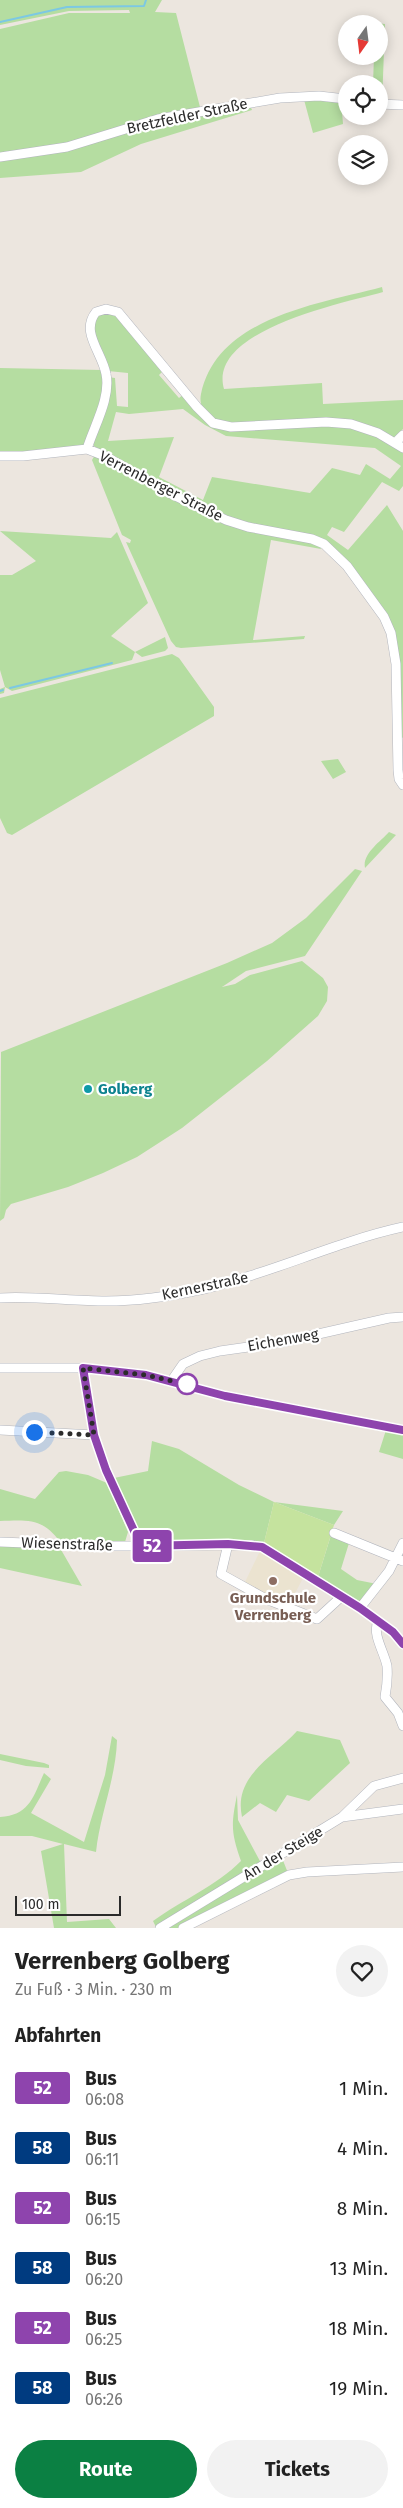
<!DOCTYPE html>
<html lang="de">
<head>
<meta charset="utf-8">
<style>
  body { margin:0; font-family:"Fira Sans",sans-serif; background:#f2f2f2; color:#222; height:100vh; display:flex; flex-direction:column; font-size:19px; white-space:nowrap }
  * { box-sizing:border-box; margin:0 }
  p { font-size:16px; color:#767676 }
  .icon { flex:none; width:28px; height:28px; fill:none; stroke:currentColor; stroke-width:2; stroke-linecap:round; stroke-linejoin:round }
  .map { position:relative; height:1928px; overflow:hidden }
  .panel { display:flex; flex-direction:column; background:#fff; flex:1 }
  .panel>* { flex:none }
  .badge { padding:0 10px; border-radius:4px; font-size:18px; line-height:32px }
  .needle { width:32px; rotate:194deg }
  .controls { position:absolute; left:338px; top:15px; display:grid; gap:10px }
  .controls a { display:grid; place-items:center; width:50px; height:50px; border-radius:50%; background:#fff; box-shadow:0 2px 12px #0003; font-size:25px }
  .scale { position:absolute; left:15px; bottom:12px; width:106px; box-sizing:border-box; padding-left:5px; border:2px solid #2b2b2b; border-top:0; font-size:14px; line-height:18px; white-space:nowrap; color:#2b2b2b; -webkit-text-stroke:4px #fff; paint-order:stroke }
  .you { position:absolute; width:25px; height:25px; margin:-12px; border:4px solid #fff; border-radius:50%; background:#1a73e8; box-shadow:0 0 0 8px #1a73e833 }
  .map>.badge { position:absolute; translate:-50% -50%; box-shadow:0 0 0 2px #fff }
  h2 { padding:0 15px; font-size:19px; line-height:45px }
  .round { display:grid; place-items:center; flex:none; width:52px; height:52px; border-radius:26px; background:#f2f2f2 }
  .overview { display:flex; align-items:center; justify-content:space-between; height:85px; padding:0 15px }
  h1 { font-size:24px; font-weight:700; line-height:38px }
  .button { display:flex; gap:10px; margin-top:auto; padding:10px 15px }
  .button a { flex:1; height:58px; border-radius:30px; background:#0b8043; color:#fff; font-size:20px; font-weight:700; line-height:58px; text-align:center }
  .button a+a { background:#f2f2f2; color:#222 }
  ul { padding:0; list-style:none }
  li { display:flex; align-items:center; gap:15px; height:60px; padding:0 15px }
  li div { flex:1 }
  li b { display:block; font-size:19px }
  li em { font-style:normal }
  li .badge { min-width:55px; font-weight:700; text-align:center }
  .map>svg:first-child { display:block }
</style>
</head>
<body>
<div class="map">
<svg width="403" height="1928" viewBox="0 0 403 1928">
  <rect width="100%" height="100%" fill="#ece6df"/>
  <!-- education -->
  <path fill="#ebe3d0" d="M 260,1551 L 303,1578 L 289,1605 L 244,1584 Z"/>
  <!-- green -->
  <path fill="#b5dda1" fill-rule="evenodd" d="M 0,0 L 162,0 L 155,12 L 176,13 L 201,111 L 249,103 L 252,110 L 141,144 L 81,172 L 0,178 L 0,29 L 69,13 L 130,13 L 129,10 L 69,11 L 0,25 Z
    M 374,23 L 385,24 L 382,104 L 379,113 L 379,84 L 373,84 L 374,56 L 379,56 L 379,24 Z
    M 303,96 L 346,99 L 346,111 L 342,112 L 343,124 L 313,133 Z
    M 382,287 L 383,292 C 344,303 207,330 224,389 L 322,383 L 323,404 L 403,400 L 403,429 L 395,437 L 391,437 L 364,425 L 231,425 C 216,421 197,413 201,394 C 217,317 319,304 382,287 Z
    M 100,312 L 118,316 L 163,371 L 159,375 L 179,398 L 184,394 L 213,425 L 325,424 L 363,429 L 403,452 L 403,486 L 399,491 L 382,482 L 344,532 L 332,527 L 327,535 L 348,550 L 387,505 L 403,531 L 403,738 L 400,736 L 399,665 L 394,632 L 325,541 L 240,522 L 198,505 L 104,454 L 94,446 L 93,441 L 108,377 L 115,378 L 117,406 L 128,407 L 128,373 L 108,371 C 100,352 87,331 100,312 ZM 183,409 L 205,425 L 226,436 L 375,448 L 401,466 L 390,479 L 366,464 L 360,475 L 332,468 L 310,493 L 212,477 L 203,500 L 159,477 L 174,437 L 108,441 L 116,412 L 129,414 Z
    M 0,368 L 102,370 L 104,393 L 85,446 L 79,449 L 0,454 Z
    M 95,455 L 195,509 L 319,544 L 321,549 L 271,540 L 253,640 L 305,636 L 304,639 L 181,648 L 176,647 L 171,641 L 126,542 L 130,543 L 131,540 L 122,535 L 92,460 Z
    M 0,531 L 111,538 L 117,532 L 148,603 L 111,636 L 135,652 L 165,637 L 168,648 L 165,651 L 142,657 L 135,652 L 132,660 L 12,691 L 5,687 L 4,693 L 0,694 L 0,689 L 5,687 L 0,670 L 0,575 L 12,575 L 36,561 Z
    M 172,654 L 179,658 L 214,707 L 214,716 L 12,835 L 7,833 L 0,818 L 0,698 Z
    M 338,759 L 346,772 L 333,779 L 321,761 Z
    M 389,832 L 396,835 L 365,868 C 362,854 380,842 389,832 Z
    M 355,869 L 362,871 L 305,956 L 246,971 L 222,987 L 235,984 L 250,975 L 302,961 L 323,978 L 328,987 L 327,1001 L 318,1016 L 267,1061 L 182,1128 L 137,1157 L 103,1173 L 68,1187 L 11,1204 L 6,1210 L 4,1218 L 0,1221 L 1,1052 L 227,963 L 272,943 L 306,918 Z
    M 386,1430 L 403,1435 L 403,1459 L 379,1452 Z
    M 152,1441 L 179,1449 L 239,1485 L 274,1502 L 343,1511 L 334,1525 L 274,1502 L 264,1543 L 158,1543 L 146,1537 L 138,1530 L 114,1478 L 148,1471 Z
    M 66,1471 L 88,1475 L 107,1483 L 128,1532 L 125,1542 L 60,1542 C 43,1518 28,1520 0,1521 L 0,1489 L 35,1499 L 59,1472 Z
    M 331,1535 L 349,1543 L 341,1569 L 357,1580 L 377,1584 L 362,1601 L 355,1602 L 318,1577 Z
    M 0,1544 L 60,1548 L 82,1586 L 0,1568 Z
    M 297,1731 L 340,1740 L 350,1763 L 309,1801 L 287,1795 L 276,1812 L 260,1803 L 242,1817 C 233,1775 274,1757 297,1731 Z
    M 112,1736 L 117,1740 C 116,1778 100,1814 96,1852 L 64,1844 L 67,1922 L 109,1919 L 116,1928 L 54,1928 L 41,1851 L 63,1844 L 32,1836 L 0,1836 L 0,1817 C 30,1815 33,1797 44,1773 L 51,1779 L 31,1813 L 84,1842 L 105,1775 Z
    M 0,1754 L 44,1763 L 49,1765 L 49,1768 L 26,1766 L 0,1760 Z
    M 237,1795 L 238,1820 L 261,1863 L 156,1927 L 153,1921 C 182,1900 216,1886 241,1861 C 231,1832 231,1825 237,1795 Z
    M 282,1858 L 288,1873 L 179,1928 L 169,1928 Z"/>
  <!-- pitch -->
  <path fill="#c5e39e" d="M 274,1502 L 334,1525 L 318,1577 L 264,1543 Z"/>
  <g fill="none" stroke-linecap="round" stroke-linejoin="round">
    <!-- stream -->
    <path stroke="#7cc8e3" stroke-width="2" d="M 0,22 L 67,7 L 144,6 L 146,0
      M 10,688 L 112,663
      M 0,691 L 3,690"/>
    <!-- minor casing -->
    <g stroke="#b2b5bd" stroke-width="10">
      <path id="minor" d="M 379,104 L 403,105
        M 0,157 L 67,147 L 158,119 L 280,98 L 319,96 L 346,99
        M 395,443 L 403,435
        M 87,449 C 94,426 111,398 106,374 C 102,352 80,332 96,312 L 106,309 L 118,312 L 197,407 L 213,423 L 231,427 L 326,422 L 351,424 L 378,433 L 403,448
        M 0,456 L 23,456 L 87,449 L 105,456 L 171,494 L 226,520 L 248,527 L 312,539 L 324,544 L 347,566 L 384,617 L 391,633 L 396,664 L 398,770 L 399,779 L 403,785
        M 0,1298 C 35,1296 71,1301 106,1301 C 138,1301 172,1296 204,1289 C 272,1273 335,1242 403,1227
        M 0,1368 L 83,1368 L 146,1375 L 225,1396 L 403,1430
        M 83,1368 L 94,1435 L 106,1470 L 141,1546
        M 172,1380 L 183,1364 L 200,1356 L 220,1351 L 283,1342 L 389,1318 L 403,1317
        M 0,1430 L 94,1435
        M 334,1533 L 403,1561
        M 0,1542 L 103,1546 L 251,1545 L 262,1547 L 360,1608 L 393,1632 L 403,1644
        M 228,1544 L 221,1574 L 266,1599 L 317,1619 L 341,1597
        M 360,1608 L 389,1571 L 403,1543
        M 378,1621 C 372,1635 384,1651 387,1666 C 388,1677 387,1686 385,1697 L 398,1713 L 403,1726
        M 342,1817 L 403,1809
        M 160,1928 L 342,1817 L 374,1786 L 403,1778
        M 183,1928 L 289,1875 L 307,1872 L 403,1867"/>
    </g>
    <!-- minor -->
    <use href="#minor" stroke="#fff" stroke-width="9"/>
  </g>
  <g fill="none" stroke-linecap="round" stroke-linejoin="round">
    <!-- line casing -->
    <g stroke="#fff" stroke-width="11">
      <path id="line" d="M 403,1430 L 225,1396 L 146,1375 L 83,1368 L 94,1435 L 106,1470 L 141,1546 L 228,1544 L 262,1547 L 360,1608 L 393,1632 L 403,1644"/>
    </g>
    <!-- line -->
    <use href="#line" stroke="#8e44ad" stroke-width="8"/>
    <!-- walk -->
    <path stroke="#2b2b2b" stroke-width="5" stroke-dasharray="0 9" d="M 34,1432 L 94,1435 L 83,1368 L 146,1375 L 190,1385 L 187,1384"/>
  </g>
  <!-- markers -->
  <circle fill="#0f9aa8" stroke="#fff" stroke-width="2" cx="88" cy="1089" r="5"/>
  <circle fill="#fff" stroke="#8e44ad" stroke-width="2.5" cx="187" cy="1384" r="10"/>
  <circle fill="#8d6e63" stroke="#fff" stroke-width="2" cx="273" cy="1581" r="5"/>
  <g text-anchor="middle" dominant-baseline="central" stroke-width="4.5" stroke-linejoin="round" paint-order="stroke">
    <!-- street labels -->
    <g font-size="15" fill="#2b2b2b" stroke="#fff">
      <text transform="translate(187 116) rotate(-12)">Bretzfelder Straße</text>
      <text transform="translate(161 486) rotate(27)">Verrenberger Straße</text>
      <text transform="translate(205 1286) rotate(-12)">Kernerstraße</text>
      <text transform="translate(283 1340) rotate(-10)">Eichenweg</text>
      <text transform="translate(67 1544) rotate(2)">Wiesenstraße</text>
      <text transform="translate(283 1853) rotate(-31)">An der Steige</text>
    </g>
    <!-- culture labels -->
    <g font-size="15" font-weight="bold" fill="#0d838f" stroke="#fff" text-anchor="start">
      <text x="98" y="1089">Golberg</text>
    </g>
    <!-- education labels -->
    <g font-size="15" font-weight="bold" fill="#785e54" stroke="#fff">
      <text x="273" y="1598">Grundschule<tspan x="273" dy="17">Verrenberg</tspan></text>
    </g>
  </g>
</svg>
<div class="controls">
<a><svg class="needle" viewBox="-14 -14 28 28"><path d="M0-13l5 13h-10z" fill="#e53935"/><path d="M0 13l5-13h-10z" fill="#767676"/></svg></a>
<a><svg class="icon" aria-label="locate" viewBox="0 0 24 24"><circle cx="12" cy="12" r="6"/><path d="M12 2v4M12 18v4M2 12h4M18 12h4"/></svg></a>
<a><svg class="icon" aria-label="layers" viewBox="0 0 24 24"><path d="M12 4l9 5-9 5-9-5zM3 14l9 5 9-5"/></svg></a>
</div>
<div class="scale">100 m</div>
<div class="you" style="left:34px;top:1432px"></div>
<b class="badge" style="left:152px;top:1546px;background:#8e44ad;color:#fff">52</b>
</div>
<section class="panel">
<div class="overview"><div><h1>Verrenberg Golberg</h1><p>Zu Fuß · 3 Min. · 230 m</p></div><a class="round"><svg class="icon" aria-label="heart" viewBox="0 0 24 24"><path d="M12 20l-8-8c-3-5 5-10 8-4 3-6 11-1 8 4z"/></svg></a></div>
<h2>Abfahrten</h2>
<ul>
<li><span class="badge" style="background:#8e44ad;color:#fff">52</span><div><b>Bus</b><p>06:08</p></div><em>1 Min.</em></li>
<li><span class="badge" style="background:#003b80;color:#fff">58</span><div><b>Bus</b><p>06:11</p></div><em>4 Min.</em></li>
<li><span class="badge" style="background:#8e44ad;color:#fff">52</span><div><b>Bus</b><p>06:15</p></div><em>8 Min.</em></li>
<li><span class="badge" style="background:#003b80;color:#fff">58</span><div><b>Bus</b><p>06:20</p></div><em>13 Min.</em></li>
<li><span class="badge" style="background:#8e44ad;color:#fff">52</span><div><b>Bus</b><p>06:25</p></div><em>18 Min.</em></li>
<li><span class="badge" style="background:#003b80;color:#fff">58</span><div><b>Bus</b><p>06:26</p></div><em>19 Min.</em></li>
</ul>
<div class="button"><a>Route</a><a>Tickets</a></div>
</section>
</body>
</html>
